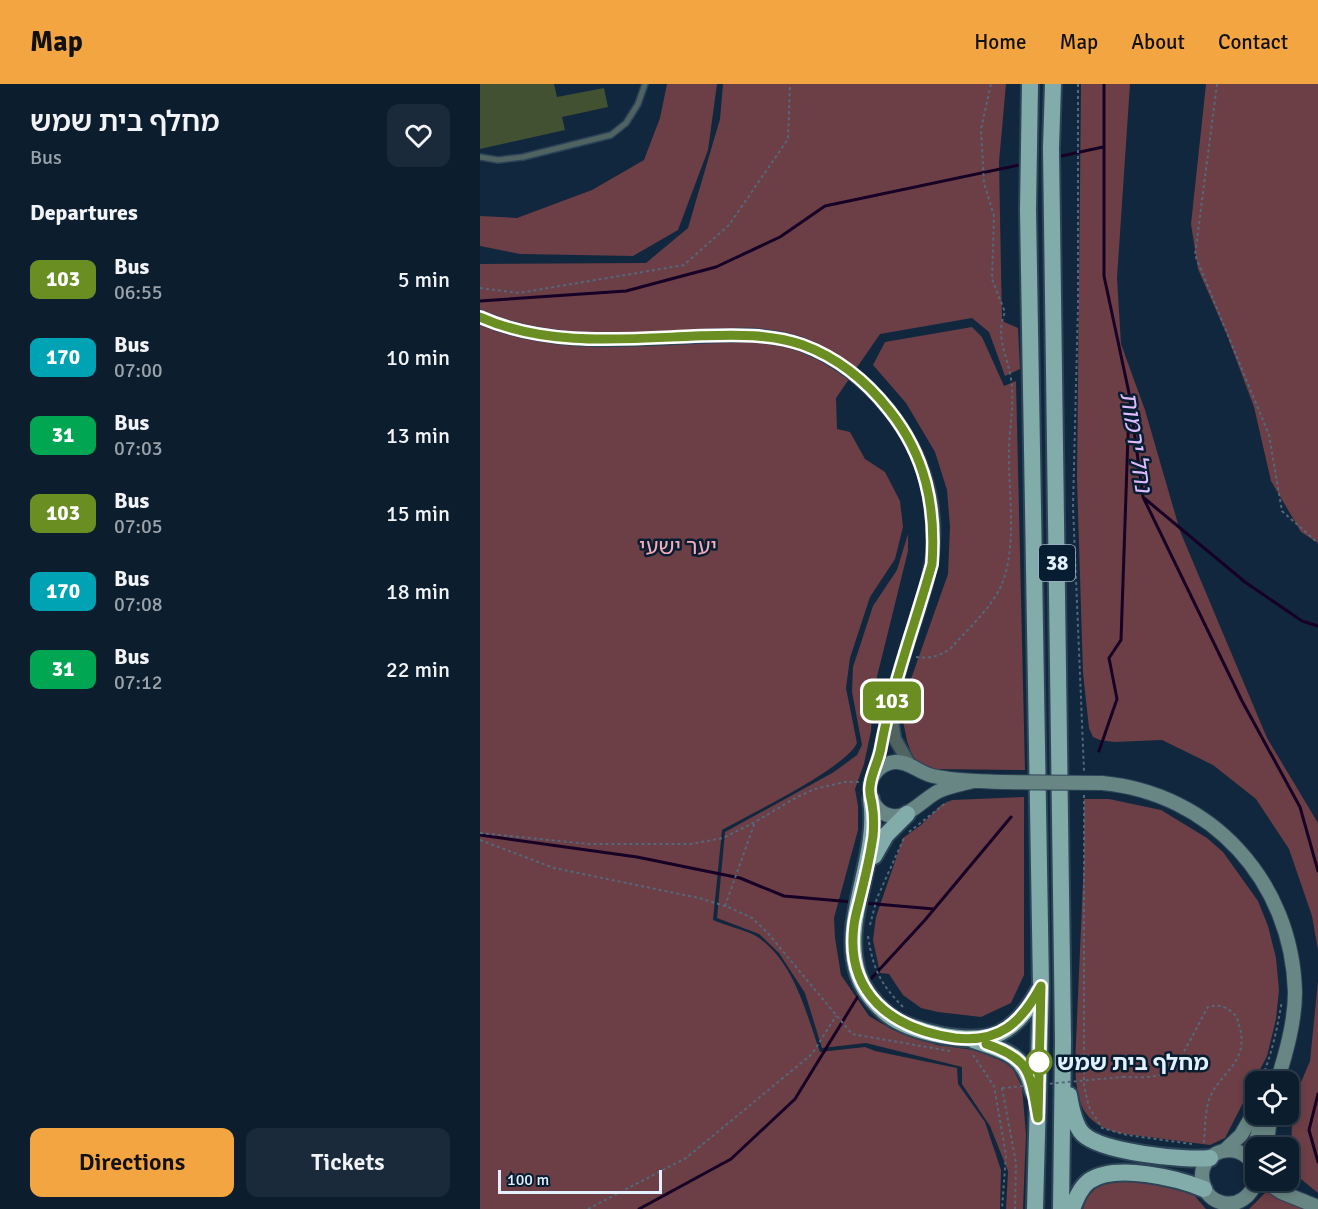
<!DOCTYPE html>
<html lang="en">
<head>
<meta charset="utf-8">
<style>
  body { margin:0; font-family:Signika,"Noto Sans Hebrew",sans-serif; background:#1a2a3a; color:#f1f3f6; height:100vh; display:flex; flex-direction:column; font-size:22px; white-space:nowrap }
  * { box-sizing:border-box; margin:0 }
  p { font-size:20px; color:#9aa2aa }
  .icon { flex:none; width:33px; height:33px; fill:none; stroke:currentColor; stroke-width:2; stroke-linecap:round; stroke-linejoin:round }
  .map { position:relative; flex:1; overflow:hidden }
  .details { display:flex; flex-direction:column; background:#0c1d2e; width:480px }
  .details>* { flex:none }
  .badge { padding:0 12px; border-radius:9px; font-size:21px; line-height:39px }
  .fabs { position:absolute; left:765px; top:987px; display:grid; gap:12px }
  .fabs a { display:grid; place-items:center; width:54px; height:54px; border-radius:12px; background:#0c1d2e; box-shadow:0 3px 9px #0003,0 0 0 2px #2c3b4a; font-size:30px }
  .scale { position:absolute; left:18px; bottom:15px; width:164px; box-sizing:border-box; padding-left:6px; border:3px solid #e2f0ff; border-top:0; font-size:16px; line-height:21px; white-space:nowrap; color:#e2f0ff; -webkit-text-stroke:4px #061d32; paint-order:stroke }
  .map>.badge { position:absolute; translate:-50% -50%; box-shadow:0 0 0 3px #fff }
  h2 { padding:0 30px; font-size:22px; line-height:54px }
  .round { display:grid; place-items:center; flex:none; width:63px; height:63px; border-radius:12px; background:#1a2a3a }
  .headline { display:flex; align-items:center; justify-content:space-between; height:102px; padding:0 30px }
  h1 { font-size:28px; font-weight:600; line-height:45px }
  .button { display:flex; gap:12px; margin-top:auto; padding:12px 30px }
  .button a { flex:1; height:69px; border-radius:12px; background:#f2a541; color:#111; font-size:24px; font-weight:600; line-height:69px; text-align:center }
  .button a+a { background:#1a2a3a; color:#f1f3f6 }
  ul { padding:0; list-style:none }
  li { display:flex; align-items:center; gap:18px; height:78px; padding:0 30px }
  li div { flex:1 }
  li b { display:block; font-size:22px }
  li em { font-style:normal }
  li .badge { min-width:66px; font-weight:700; text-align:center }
  header { display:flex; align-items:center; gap:36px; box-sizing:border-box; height:84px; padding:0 30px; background:#f2a541; color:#111 }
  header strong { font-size:28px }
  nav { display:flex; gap:33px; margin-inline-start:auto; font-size:21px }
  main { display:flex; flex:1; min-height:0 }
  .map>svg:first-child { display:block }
</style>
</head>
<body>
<header>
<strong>Map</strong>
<nav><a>Home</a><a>Map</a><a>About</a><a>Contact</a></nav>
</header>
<main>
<section class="details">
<div class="headline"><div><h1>מחלף בית שמש</h1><p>Bus</p></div><a class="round"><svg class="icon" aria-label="heart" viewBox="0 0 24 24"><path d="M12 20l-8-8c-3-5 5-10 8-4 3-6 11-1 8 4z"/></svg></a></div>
<h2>Departures</h2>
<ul>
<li><span class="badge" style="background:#6b8e23;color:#fff">103</span><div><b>Bus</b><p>06:55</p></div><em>5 min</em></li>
<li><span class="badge" style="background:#00a3b4;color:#fff">170</span><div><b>Bus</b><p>07:00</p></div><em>10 min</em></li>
<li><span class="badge" style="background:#00a651;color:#fff">31</span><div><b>Bus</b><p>07:03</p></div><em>13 min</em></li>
<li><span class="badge" style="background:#6b8e23;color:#fff">103</span><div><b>Bus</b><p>07:05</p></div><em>15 min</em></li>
<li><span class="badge" style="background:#00a3b4;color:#fff">170</span><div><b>Bus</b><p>07:08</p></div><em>18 min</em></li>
<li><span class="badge" style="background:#00a651;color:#fff">31</span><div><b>Bus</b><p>07:12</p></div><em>22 min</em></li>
</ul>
<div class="button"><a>Directions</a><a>Tickets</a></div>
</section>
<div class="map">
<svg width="838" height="1125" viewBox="0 0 838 1125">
  <rect width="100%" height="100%" fill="#10273d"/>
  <!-- green -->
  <path fill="#6c3e46" d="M 187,0 L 237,0 L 228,66 L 198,146 L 153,172 L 40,170 L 0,162 L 0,132 L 37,134 L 112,106 L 164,76 L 180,34 Z
    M 243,0 L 526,0 L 519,78 L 522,237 L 538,244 L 540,285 L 525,292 L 509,248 L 492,234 L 400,250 L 356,314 L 357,345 L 370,348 L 385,375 L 405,388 L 420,417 L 423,443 L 415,475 L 390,513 L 370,574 L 366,604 L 377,659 C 366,684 270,730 242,746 L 233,836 C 246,842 263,845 276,852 C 314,876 326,929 340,968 L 385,963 L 395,967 L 477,984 L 478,1000 L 505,1038 L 521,1086 L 520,1125 L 0,1125 L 0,180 L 166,179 L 208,144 L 240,35 Z
    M 601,0 L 650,0 L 637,194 L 641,260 L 665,326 L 700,447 L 787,654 L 838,739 L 838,866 L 832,832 L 809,765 L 776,715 L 733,681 L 682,656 L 634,658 L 620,656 L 613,653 L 609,644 L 603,589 L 597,395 Z
    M 726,0 L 838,0 L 838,459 L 821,448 L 791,397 L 774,323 L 747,251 L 718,185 L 711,140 Z
    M 492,243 L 502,253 L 524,302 L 536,297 L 545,686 L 450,685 L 433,674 L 427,657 L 423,637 L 425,612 L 468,490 L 470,443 L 467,406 L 455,368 L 426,319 L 393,281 L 405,258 Z
    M 428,450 L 428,467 L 393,609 L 391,647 L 384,680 L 375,705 L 378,722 L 378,746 L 354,834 L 355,854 L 361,891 L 389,932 L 413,946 L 457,961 L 508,968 L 528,975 L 542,1003 L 546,1050 L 543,1125 L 526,1125 L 528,1087 L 510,1042 L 482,1000 L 482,983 L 386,959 L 342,964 L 325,909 L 299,869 L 279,850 L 237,834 L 245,748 L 354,688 L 377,671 L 382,661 L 372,608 L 373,583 L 393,522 L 417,486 Z
    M 544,713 L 544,891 L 531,919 L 501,933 L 458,928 L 441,924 L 423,911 L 409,890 L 400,889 L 393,856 L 396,833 L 423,754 L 441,741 L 461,721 L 472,716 Z
    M 604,715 L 629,715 L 681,726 L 727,754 L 743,768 L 778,817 L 788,842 L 796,874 L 799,906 L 796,935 L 787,972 L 745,1054 L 730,1061 L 638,1049 C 600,1038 597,1017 595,981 L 604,774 Z
    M 838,897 L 838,1109 L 810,1086 L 813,1017 L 830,977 Z
    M 633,1095 L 707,1103 L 726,1125 L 603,1125 L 606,1115 L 622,1097 Z
    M 789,1105 L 832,1125 L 769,1125 Z"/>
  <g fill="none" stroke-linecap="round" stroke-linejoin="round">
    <!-- stream -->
    <path stroke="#170026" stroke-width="3" d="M 624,0 L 624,192 L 649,309 L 663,413 L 762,617 L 820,723 L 838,787
      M 577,73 L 623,63
      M 0,217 L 146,207 L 236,183 L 300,153 L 345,122 L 544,80
      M 664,414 L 765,498 L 822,537 L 838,542
      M 619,667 L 637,615 L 629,574 L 641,556 L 649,322
      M 0,751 L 157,773 L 260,794 L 304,812 L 372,818
      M 384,819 L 454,825
      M 387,899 L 445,836 L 531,733
      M 838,1010 L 829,1046 L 838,1078
      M 159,1125 L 251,1075 L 315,1015 L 380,909"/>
  </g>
  <!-- building -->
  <path fill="#435133" d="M 0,0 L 74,0 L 77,13 L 124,4 L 128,23 L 82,33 L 85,46 L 0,65 Z"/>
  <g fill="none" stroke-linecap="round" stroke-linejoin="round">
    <!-- service casing -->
    <g stroke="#2d4358" stroke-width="8">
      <path id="service" d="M 0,73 L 18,76 L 43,73 L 131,51 L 146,39 L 158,20 L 165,0"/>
    </g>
    <!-- tertiary casing -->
    <g stroke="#2d4358" stroke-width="15">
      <path id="tertiary" d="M 0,233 C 82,270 184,251 272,251 C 290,253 308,255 325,262 C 398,292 455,369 454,450 C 453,497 432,541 420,586 C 410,621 404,657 393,691
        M 411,631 L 415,655 L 430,681"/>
    </g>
    <!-- secondary casing -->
    <g stroke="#2d4358" stroke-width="16">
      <path id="secondary" d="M 494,697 C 482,700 470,702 459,707 C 440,716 422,745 399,726 C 392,719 389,710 390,701 C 392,689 402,679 415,678 C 429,677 439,689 453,692 C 475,697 498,697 521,698
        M 622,699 C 731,709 812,797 815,908 C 815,938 806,969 797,998
        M 786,1064 L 790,1036
        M 745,1066 L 761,1051 L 776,1025
        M 773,1081 L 776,1056 L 785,1030
        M 776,1089 C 766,1049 711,1067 724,1102 C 726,1110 733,1116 740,1118 C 757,1124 772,1112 776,1096
        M 783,1096 L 801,1108 L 838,1123"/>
    </g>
    <!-- trunk casing -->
    <g stroke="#2d4358" stroke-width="20">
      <path id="trunk" d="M 550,0 L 548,126 L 561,902 L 555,1125
        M 573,0 L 571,64 L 583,957 L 581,1125
        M 391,715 C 400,776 360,834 378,890 C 383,906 394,919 407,930 C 431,949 492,962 520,949 C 538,940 550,923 559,906
        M 394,772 L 406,751 L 427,730
        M 493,956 C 525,967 545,970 553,1007
        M 589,1011 C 591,1023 594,1041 603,1050 C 621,1068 704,1077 730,1074
        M 592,1125 C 596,1115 600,1104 609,1097 C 636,1079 697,1094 724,1105"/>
    </g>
    <!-- path -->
    <path stroke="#54687c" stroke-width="2" stroke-dasharray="3 3" stroke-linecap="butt" d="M 598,0 L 598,221 L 593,423 L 604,687
      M 737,0 L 715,171 L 789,351 L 802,427 L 838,459
      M 0,204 L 39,209 L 204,181 L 249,141 L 308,55 L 310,0
      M 436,573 C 449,575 461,572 471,564 C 487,546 506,529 518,508 C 539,471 528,408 529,368 C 529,344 535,319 531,295 C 527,270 515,253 525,228 L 512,195 L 514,132 L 504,99 L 501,45 L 511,0
      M 604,711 L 604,1002 L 609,1023 L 622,1044 L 647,1051 L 712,1060
      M 429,748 L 467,718
      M 0,749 L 109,760 L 211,760 L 243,754 L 275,738 L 317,713 L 335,705 L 364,698 L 379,698
      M 0,756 L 74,784 L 219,814 L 248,823 L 272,834 L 286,847 L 372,950 L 470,967
      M 245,822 L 275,738
      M 390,841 L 397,814 L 424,754
      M 388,852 C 393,886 401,901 425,925
      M 493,971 L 514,1002 L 526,1071 L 522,1125
      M 643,993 C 658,993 676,995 689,987 C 700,980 720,936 728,923 C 738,920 745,922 753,929 C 757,932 758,937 759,941 C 771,979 738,989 729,1016 C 725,1029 725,1044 724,1058 L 727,1060
      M 780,998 C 792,971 797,945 802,917
      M 522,1004 L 536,1079 L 535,1125
      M 772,1013 L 776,1006
      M 108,1125 L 206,1074 L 332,970 L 356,932"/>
    <!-- service -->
    <use href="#service" stroke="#506361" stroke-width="5"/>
    <!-- tertiary -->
    <use href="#tertiary" stroke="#506361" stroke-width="12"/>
    <!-- secondary -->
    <use href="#secondary" stroke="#688683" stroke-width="14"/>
    <!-- trunk -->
    <use href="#trunk" stroke="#82aca9" stroke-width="16"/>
    <!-- secondary-bridge casing -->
    <g stroke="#2d4358" stroke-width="16" stroke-linecap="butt">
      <path id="secondary-bridge" d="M 521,698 L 622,699"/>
    </g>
    <!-- path-bridge -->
    <path stroke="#54687c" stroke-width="2" stroke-dasharray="3 3" stroke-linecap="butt" d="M 522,1004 L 643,993"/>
    <!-- secondary-bridge -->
    <use href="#secondary-bridge" stroke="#688683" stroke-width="14"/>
  </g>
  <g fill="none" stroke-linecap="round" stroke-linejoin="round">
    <!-- line casing -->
    <g stroke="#fff" stroke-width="14">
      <path id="line" d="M 0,233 C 67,263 144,255 215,252 C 251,251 289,249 323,261 C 358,274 387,298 409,326 C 446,372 456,423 452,480 C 435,541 412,601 401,663 C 399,677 391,689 390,703 C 389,709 391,714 392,720 C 394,731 394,741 393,752 C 390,773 385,794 380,814 C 378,823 375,832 374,841 C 365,910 412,945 475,954 C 520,959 541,939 561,902 L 558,1034 C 550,991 552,975 506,960"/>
    </g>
    <!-- line -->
    <use href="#line" stroke="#6b8e23" stroke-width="9"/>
  </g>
  <!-- markers -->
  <circle fill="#fff" stroke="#6b8e23" stroke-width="3" cx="559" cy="978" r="12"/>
  <g text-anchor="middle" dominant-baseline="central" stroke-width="5" stroke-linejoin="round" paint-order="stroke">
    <!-- shield labels -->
    <rect fill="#061d32" stroke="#a0b1c2" stroke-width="1.5" x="559" y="461" width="36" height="36" rx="4.5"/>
    <g font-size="21" font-weight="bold" fill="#e2f0ff">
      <text x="577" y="479">38</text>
    </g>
    <!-- park labels -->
    <g font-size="22" fill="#f9abb7" stroke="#061d32">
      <text x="198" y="462">יער ישעי</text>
    </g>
    <!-- stop labels -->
    <g font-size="22" font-weight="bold" fill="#e2f0ff" stroke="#061d32" text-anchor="start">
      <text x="577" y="978">מחלף בית שמש</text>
    </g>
    <!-- water labels -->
    <g font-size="24" font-style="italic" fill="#dfbcfb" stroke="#061d32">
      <text transform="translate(656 358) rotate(81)">נחל ירמות</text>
    </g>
  </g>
</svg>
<div class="fabs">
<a><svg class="icon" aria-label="locate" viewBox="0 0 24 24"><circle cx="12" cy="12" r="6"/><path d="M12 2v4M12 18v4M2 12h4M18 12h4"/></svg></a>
<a><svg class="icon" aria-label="layers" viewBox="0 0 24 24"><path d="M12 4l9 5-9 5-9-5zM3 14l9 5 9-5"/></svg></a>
</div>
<div class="scale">100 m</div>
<b class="badge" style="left:412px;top:617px;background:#6b8e23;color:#fff">103</b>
</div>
</main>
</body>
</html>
